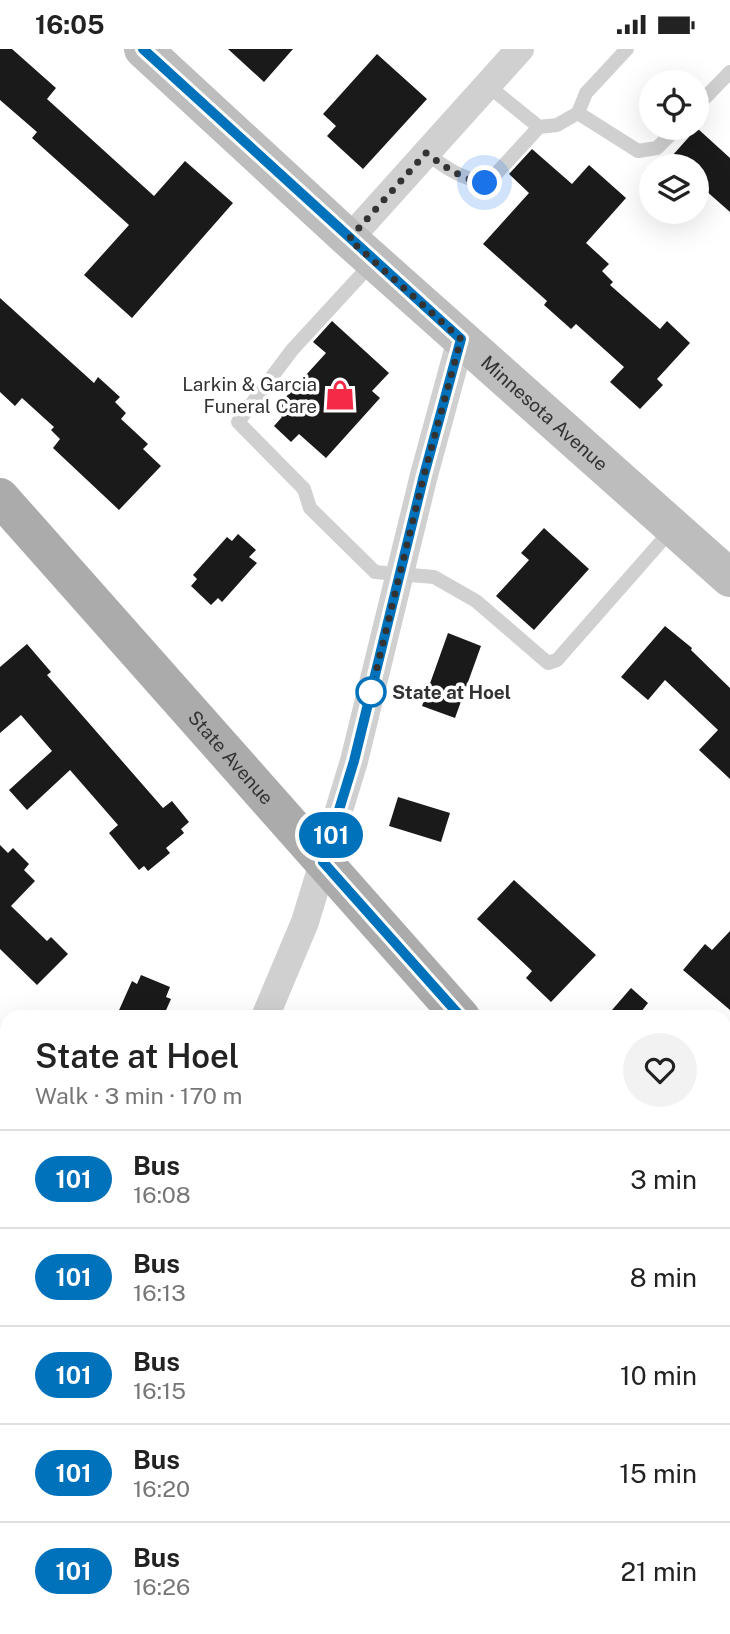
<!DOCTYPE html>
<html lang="en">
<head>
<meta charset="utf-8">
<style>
  body { margin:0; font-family:"Public Sans",sans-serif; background:#f2f2f2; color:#222; height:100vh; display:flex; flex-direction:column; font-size:26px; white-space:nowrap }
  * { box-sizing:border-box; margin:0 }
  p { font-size:23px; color:#767676 }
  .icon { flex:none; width:38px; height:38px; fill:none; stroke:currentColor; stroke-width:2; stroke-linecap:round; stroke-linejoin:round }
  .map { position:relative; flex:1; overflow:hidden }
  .side { position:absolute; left:0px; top:961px; width:732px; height:625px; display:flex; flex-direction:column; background:#fff; border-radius:21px 21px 0 0; box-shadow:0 7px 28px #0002 }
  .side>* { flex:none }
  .badge { padding:0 14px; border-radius:23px; font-size:24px; line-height:46px }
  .controls { position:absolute; left:639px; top:21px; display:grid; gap:14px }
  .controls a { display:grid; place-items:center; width:70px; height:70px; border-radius:50%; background:#fff; box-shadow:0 7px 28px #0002; font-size:35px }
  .you { position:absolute; width:35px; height:35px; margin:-18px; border:5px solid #fff; border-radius:50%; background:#1a73e8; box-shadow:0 0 0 10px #1a73e833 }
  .map>.badge { position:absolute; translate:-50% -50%; box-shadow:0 0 0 4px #fff }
  .round { display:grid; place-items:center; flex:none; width:74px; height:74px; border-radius:37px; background:#f2f2f2 }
  .overview { display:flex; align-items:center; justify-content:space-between; height:119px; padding:0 35px }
  h1 { font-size:33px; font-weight:600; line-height:52px }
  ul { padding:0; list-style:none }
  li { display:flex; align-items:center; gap:21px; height:98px; padding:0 35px; border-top:2px solid #e0e0e0 }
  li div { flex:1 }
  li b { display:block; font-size:26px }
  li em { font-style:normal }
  li .badge { min-width:77px; font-weight:700; text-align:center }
  .status { display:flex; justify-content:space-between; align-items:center; height:49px; padding:0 35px; background:#fff; direction:ltr }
  .status svg { height:19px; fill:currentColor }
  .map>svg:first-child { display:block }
</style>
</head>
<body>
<div class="status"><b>16:05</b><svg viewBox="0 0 49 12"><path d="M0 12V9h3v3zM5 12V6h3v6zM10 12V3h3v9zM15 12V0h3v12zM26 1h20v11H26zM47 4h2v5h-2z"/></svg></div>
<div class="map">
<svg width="730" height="1585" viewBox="0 0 730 1585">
  <rect width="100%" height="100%" fill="#fff"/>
  <!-- building -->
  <path fill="#1a1a1a" d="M 0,0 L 12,0 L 56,39 L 47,50 L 154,147 L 185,112 L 233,154 L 132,269 L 84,226 L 129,176 L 32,89 L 37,83 L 0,51 Z
    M 228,0 L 293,0 L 264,33 Z
    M 377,5 L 427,50 L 363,120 L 327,87 L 336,77 L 323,65 Z
    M 697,79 L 730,109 L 730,163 L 696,133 L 696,117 L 663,117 Z
    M 532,100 L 572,135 L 589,116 L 626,149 L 586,194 L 609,215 L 602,222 L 613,233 L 610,236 L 660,280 L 667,272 L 690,294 L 657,330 L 663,336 L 640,360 L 610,333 L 624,318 L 576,275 L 571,280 L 544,256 L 547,252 L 483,195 L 529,144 L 509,125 Z
    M 0,249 L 94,334 L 98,328 L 120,348 L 115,353 L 126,364 L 121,370 L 148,395 L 143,400 L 161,417 L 119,461 L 53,399 L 60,390 L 51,381 L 54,378 L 22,349 L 15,357 L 0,343 Z
    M 332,272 L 389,324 L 372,342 L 380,349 L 326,409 L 299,385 L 291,393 L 274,377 L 282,368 L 274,361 L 326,304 L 313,293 Z
    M 544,479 L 589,520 L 534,581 L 496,547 L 529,511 L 521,504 Z
    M 238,485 L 256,501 L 249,508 L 257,514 L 222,553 L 218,549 L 211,556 L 191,537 L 197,530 L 193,526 L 227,488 L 232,492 Z
    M 665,577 L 692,599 L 691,601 L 730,639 L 730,730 L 699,701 L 718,681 L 665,631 L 648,651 L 621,628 Z
    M 448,584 L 481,597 L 455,669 L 422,657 Z
    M 27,595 L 51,623 L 47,626 L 163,759 L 172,752 L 189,773 L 181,780 L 184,784 L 166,799 L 170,804 L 148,822 L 144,817 L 139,821 L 109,784 L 118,776 L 70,721 L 27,761 L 9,741 L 52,702 L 21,666 L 0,684 L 0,618 Z
    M 398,748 L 450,764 L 441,793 L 389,777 Z
    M 0,796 L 8,804 L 13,799 L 29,815 L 24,821 L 35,832 L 11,857 L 47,892 L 51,888 L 68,905 L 37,936 L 0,900 Z
    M 514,831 L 596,906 L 551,953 L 526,929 L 532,922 L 477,870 Z
    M 730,882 L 730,961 L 683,921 L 705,895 L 712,901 Z
    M 141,926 L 170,938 L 166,948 L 171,950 L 163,968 L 116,968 L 132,932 L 137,935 Z
    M 631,939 L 648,954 L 637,968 L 606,968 Z"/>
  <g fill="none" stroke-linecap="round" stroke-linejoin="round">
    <!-- lane -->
    <path stroke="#d0d0d0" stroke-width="14" d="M 627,0 L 586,44 L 578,64 L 638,102 L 657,99 L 677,79
      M 487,36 L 539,78 L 557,76 L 578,64
      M 696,58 L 730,23
      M 426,104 C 445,118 461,130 485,133 L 496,125 L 539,78
      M 373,213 L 292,301 L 238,373 L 304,440 L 310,459 L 375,523 L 434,528 L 476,552 L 548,614 L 557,611 L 673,479"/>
    <!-- street -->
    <path stroke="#d0d0d0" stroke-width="28" d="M 349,190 L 520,0
      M 265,968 L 305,873 L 354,712 L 424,426 L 461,290
      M 0,1025 L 7,1034
      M 724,1040 L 730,1034
      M 0,1470 L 7,1459
      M 514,1578 L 521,1585
      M 431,1585 L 437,1578"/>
    <!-- secondary -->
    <path stroke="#bdbdbd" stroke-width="38" id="s1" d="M 143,0 L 349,190 L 730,529"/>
    <!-- primary -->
    <g stroke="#ababab" stroke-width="38">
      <path id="s2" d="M 0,448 L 461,968"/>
      <path d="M 724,1266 L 730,1272"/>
    </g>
  </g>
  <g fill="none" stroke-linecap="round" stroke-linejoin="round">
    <!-- line casing -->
    <g stroke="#fff" stroke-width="16">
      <path id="line" d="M 143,0 L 461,290 L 424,426 L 354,712 L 323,813 L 461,968"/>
    </g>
    <!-- line -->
    <use href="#line" stroke="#0072bc" stroke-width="10"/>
    <!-- walk -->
    <path stroke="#333" stroke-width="7" stroke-dasharray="0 12.6" d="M 371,643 L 424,426 L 461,290 L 349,190 L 426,104 C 445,118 461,130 485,134"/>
  </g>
  <!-- icons -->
  <defs>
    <g id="shop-bare" transform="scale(2.415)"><path d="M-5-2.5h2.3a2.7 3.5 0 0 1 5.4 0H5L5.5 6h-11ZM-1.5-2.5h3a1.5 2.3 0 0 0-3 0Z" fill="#f42a46" stroke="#fff" stroke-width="2.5" paint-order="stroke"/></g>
  </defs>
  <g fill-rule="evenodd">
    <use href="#shop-bare" x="340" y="346"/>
  </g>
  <!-- markers -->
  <circle fill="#fff" stroke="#0072bc" stroke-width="3.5" cx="371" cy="643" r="14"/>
  <g text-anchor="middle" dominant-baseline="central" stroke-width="7" stroke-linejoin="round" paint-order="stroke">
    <!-- poi labels -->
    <g font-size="19" fill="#333" stroke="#fff" text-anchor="end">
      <text x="317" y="335">Larkin &amp; Garcia<tspan x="317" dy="22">Funeral Care</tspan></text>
    </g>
    <!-- street labels -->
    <g font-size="19" fill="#333" stroke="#fff">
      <text stroke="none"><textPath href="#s1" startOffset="542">Minnesota Avenue</textPath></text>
      <text stroke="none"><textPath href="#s2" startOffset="348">State Avenue</textPath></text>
    </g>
    <!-- stop labels -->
    <g font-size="19" font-weight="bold" fill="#333" stroke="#fff" text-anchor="start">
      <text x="392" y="643">State at Hoel</text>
    </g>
  </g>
</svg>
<div class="controls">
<a><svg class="icon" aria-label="locate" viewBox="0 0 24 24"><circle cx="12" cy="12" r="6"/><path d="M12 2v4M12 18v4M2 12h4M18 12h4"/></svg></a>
<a><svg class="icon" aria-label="layers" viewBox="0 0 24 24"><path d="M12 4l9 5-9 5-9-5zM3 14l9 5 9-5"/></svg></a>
</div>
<div class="you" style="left:485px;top:134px"></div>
<b class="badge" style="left:331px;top:786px;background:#0072bc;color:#fff">101</b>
<section class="side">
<div class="overview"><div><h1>State at Hoel</h1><p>Walk · 3 min · 170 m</p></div><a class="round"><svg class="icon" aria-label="heart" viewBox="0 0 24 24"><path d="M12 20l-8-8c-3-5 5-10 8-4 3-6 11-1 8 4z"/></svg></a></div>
<ul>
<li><span class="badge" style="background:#0072bc;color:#fff">101</span><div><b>Bus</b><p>16:08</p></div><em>3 min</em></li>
<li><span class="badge" style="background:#0072bc;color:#fff">101</span><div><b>Bus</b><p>16:13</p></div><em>8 min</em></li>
<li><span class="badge" style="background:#0072bc;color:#fff">101</span><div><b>Bus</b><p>16:15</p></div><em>10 min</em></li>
<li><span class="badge" style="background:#0072bc;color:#fff">101</span><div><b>Bus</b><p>16:20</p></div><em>15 min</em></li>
<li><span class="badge" style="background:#0072bc;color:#fff">101</span><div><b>Bus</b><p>16:26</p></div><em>21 min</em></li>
</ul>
</section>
</div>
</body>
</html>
